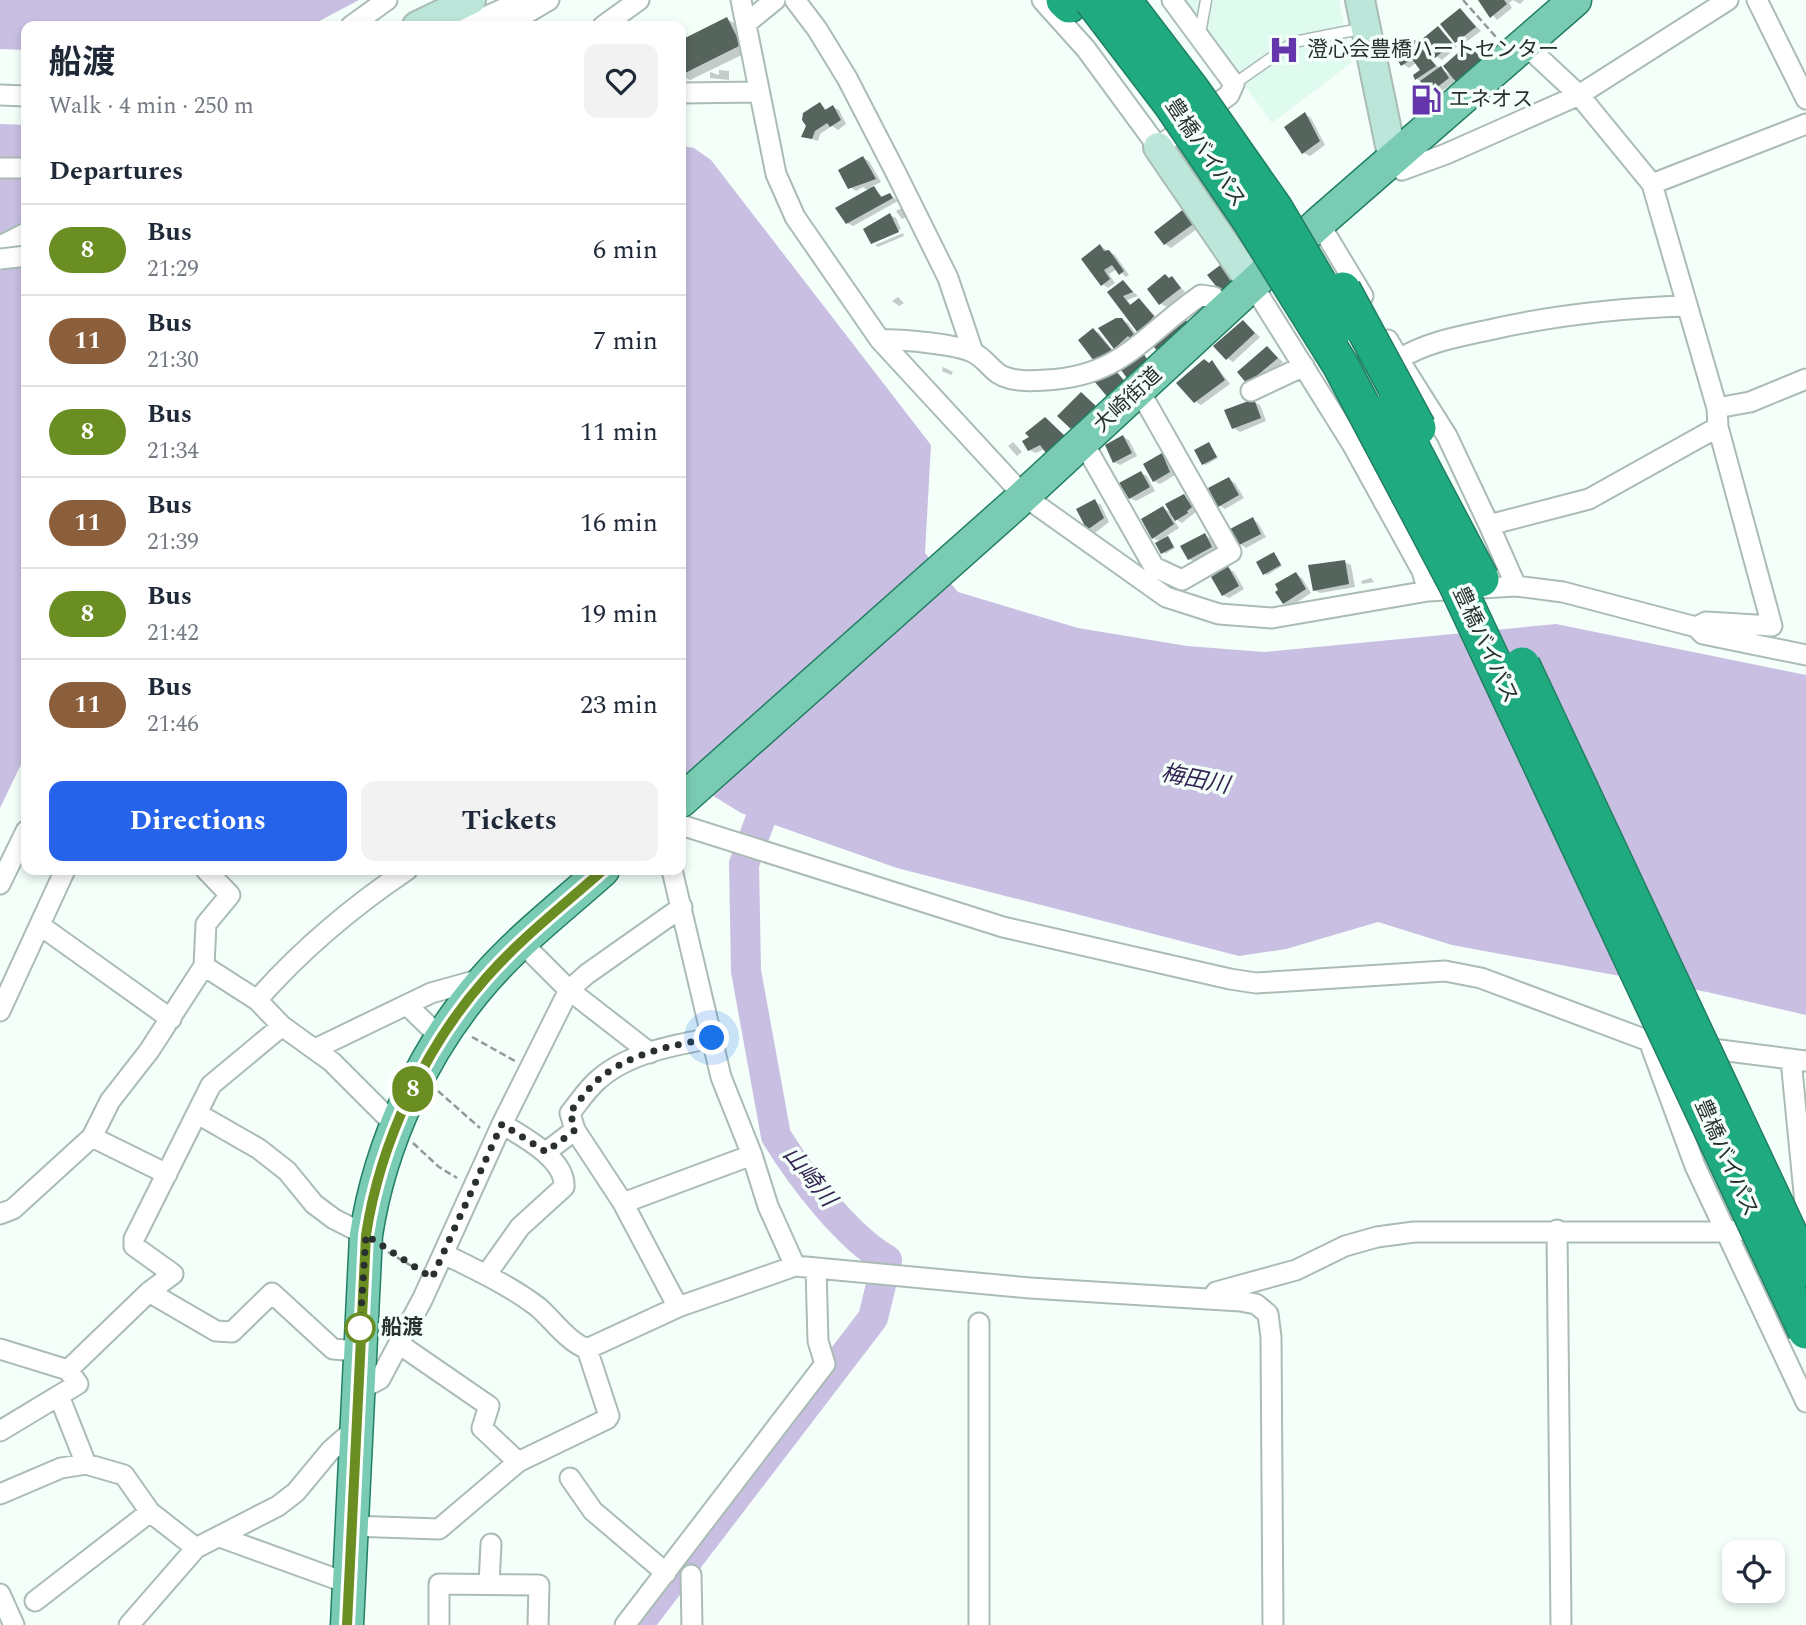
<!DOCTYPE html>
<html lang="en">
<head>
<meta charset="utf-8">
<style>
  body { margin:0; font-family:Spectral,"Noto Sans JP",serif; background:#f2f2f3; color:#1f2937; height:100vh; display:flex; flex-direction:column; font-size:26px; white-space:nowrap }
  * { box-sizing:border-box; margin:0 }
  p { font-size:23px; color:#747a83 }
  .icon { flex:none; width:38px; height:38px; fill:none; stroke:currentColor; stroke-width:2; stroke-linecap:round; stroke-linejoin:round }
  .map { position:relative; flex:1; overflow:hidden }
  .side { position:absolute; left:21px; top:21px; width:665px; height:854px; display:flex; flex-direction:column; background:#fff; border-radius:14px; box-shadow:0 4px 10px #0003 }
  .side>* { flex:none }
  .badge { padding:0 14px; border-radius:23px; font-size:24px; line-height:46px }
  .controls { position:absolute; left:1722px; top:1540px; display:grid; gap:14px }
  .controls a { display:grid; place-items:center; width:63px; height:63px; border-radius:14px; background:#fff; box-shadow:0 4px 10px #0003; font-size:35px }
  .you { position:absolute; width:35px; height:35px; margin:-18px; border:5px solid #fff; border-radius:50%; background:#1a73e8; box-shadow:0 0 0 10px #1a73e833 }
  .map>.badge { position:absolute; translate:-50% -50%; box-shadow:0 0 0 4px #fff }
  h2 { padding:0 28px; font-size:26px; line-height:63px }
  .round { display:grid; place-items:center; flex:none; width:74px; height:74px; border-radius:14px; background:#f2f2f3 }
  .overview { display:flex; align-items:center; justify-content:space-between; height:119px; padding:0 28px }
  h1 { font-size:33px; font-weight:700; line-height:52px }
  .button { display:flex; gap:14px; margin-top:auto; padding:14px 28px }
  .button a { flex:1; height:80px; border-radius:14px; background:#2563eb; color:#fff; font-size:28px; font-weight:700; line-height:80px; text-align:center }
  .button a+a { background:#f2f2f3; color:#1f2937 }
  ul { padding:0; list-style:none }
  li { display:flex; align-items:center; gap:21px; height:91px; padding:0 28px; border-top:2px solid #e0e1e3 }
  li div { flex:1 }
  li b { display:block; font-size:26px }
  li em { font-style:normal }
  li .badge { min-width:77px; font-weight:700; text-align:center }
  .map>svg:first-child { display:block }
</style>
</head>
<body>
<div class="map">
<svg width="1806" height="1625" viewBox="0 0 1806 1625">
  <rect width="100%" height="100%" fill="#f4fffa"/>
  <!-- built -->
  <path fill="#dffaee" d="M 1182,0 L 1339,0 L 1351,63 L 1272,123 Z"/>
  <!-- water -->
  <path fill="#c8bfe3" d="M 0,0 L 359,0 L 310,26 L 26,26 L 26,50 L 0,49 Z
    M 0,124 L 26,125 L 26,754 L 0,808 Z
    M 681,146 L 694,148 L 711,160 L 931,445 L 925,553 L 958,592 L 1078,628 L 1187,646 L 1264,652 L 1556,624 L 1806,675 L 1806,1015 L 1707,992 L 1452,945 L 1378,922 L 1286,949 L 1239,956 L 897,868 L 741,813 L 681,776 Z"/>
  <!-- shadow -->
  <path fill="#0003" d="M 1480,0 L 1524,0 L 1520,4 L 1513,0 L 1509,3 L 1512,8 L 1497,20 Z
    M 1461,10 L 1481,31 L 1462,45 L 1456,41 Z
    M 727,19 L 737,25 L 750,51 L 690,80 L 681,75 L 681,42 Z
    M 1438,28 L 1457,47 L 1442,60 L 1436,56 Z
    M 1415,42 L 1440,69 L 1452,75 L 1468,46 L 1487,63 L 1464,84 L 1453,78 L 1455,82 L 1439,93 L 1417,79 L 1423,71 L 1417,62 L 1409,68 L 1403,64 Z
    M 719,70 L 729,71 L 729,80 L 710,78 L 710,72 L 719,75 Z
    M 820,104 L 827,110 L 833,107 L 839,110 L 846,124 L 838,130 L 832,126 L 820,134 L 818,141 L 803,136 Z
    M 1305,114 L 1311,118 L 1325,145 L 1310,156 L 1304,153 L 1286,127 Z
    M 863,158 L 869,161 L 881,182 L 871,187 L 884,198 L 890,195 L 898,201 L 853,226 L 847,223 L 869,191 L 863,187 L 856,191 L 850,187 Z
    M 902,208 L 908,216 L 902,219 L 896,211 Z
    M 1185,211 L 1201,226 L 1171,248 L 1165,244 Z
    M 890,215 L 896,218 L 901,229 L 872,243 Z
    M 903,233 L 904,236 L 878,247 L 875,245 Z
    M 1100,246 L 1115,255 L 1129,275 L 1126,277 L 1117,269 L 1109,274 L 1115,283 L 1108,288 L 1102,284 Z
    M 1172,278 L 1185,292 L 1167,307 L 1161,304 Z
    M 1123,282 L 1138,296 L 1127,300 L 1132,306 L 1139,300 L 1159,320 L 1156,332 L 1110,293 Z
    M 898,297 L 904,303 L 899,306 L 892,301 Z
    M 1121,320 L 1128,323 L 1143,343 L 1121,351 L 1115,347 Z
    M 1243,322 L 1260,337 L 1233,362 L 1227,358 Z
    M 1093,330 L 1099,333 L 1120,359 L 1095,360 Z
    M 1267,348 L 1283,362 L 1254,386 L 1248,383 Z
    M 1213,362 L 1230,384 L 1201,405 L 1195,401 Z
    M 943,367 L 953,372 L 951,375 L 942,371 Z
    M 1253,401 L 1260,405 L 1266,421 L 1240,432 L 1234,428 Z
    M 1045,419 L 1071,441 L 1053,455 L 1045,449 L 1036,453 L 1029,450 L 1031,437 Z
    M 1123,437 L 1129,440 L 1137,456 L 1120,465 L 1114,462 Z
    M 1013,442 L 1022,452 L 1017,456 L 1008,446 Z
    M 1209,444 L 1218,458 L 1206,465 L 1203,464 Z
    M 1162,455 L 1168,459 L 1175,475 L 1160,484 L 1154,481 Z
    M 1141,473 L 1147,476 L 1155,491 L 1136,501 L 1130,498 Z
    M 1228,479 L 1235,483 L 1244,498 L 1225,509 L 1219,505 Z
    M 1184,496 L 1197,511 L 1182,523 L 1172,517 L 1179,528 L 1165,537 L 1175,548 L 1165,554 L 1161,542 L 1153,538 L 1163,508 L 1173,514 Z
    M 1094,501 L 1101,505 L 1109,522 L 1095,533 L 1089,529 L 1078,510 Z
    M 1252,519 L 1258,523 L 1266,537 L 1246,548 L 1240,544 Z
    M 1205,535 L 1211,539 L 1217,550 L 1195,562 L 1189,559 Z
    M 1276,556 L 1282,566 L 1267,575 L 1265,574 Z
    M 1344,562 L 1351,565 L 1355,587 L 1320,593 L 1314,590 Z
    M 1228,568 L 1234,572 L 1244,589 L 1229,598 L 1223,595 Z
    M 1296,574 L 1302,578 L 1311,593 L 1290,607 L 1284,603 Z
    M 1371,578 L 1374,582 L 1362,584 L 1361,581 Z"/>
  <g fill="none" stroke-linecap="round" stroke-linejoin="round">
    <!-- river -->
    <path stroke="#c8bfe3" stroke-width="30" d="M 638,1625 L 873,1318 L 887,1260 C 846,1236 802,1178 776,1136 L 746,971 L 744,864 L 773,785"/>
  </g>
  <!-- building -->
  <path fill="#55645d" d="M 1478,0 L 1504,0 L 1507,4 L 1490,18 Z
    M 1460,8 L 1476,27 L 1455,43 L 1440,24 Z
    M 727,17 L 741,45 L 681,75 L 681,40 Z
    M 1438,26 L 1452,43 L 1435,58 L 1421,40 Z
    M 1415,40 L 1436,66 L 1415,80 L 1413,75 L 1420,70 L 1412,59 L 1401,66 L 1394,54 Z
    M 1468,44 L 1482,59 L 1474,66 L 1477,71 L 1456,82 L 1443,66 Z
    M 1441,66 L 1449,78 L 1432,91 L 1425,88 L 1420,81 Z
    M 820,102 L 825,110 L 833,105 L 841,120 L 830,127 L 827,123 L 815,131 L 812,139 L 801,137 L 806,126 L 802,120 L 803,113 Z
    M 1305,112 L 1320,141 L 1302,154 L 1284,127 Z
    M 863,156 L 876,179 L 848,189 L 838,170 Z
    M 874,186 L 881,197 L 890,193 L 893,198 L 846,224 L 835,208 Z
    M 1185,208 L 1196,222 L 1164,245 L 1154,232 Z
    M 890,213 L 899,232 L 871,244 L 863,229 Z
    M 1100,244 L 1104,251 L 1109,250 L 1124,271 L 1119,275 L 1112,265 L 1104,270 L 1110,279 L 1101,286 L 1081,259 Z
    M 1227,260 L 1237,281 L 1220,291 L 1207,275 Z
    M 1165,274 L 1169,278 L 1172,276 L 1181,288 L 1159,305 L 1147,289 Z
    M 1123,280 L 1133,292 L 1123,296 L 1130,305 L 1139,298 L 1154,316 L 1148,324 L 1151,328 L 1141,337 L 1107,292 Z
    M 1116,318 L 1122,318 L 1138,340 L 1134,342 L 1128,336 L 1114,349 L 1098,328 Z
    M 1185,319 L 1192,328 L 1161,355 L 1153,346 Z
    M 1243,320 L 1255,333 L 1226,360 L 1213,346 Z
    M 1093,328 L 1116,355 L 1094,361 L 1078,340 Z
    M 1267,346 L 1278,358 L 1247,384 L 1237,372 Z
    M 1143,353 L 1151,365 L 1130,382 L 1121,370 Z
    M 1204,359 L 1209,363 L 1212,360 L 1225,380 L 1194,403 L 1176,383 Z
    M 1116,371 L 1128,385 L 1110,400 L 1094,381 Z
    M 1081,392 L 1096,406 L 1072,430 L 1057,416 Z
    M 1254,399 L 1261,418 L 1232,429 L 1224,410 Z
    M 1045,417 L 1066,437 L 1046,453 L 1040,445 L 1028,451 L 1022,441 L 1029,437 L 1025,433 Z
    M 1123,435 L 1132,453 L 1113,463 L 1105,445 Z
    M 1209,442 L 1217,457 L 1202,465 L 1194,450 Z
    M 1162,453 L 1170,472 L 1153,482 L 1143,464 Z
    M 1141,471 L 1150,487 L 1129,499 L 1119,483 Z
    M 1229,477 L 1239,495 L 1218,507 L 1208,488 Z
    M 1184,494 L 1192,507 L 1187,511 L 1188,513 L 1175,521 L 1165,504 Z
    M 1095,499 L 1104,518 L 1087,530 L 1076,509 Z
    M 1163,506 L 1174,524 L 1152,539 L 1141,519 Z
    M 1253,517 L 1261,534 L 1239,545 L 1230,529 Z
    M 1205,533 L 1212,547 L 1188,560 L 1180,546 Z
    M 1168,536 L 1174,547 L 1161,554 L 1155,543 Z
    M 1274,552 L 1281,565 L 1263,575 L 1256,562 Z
    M 1345,560 L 1349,584 L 1313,591 L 1308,565 Z
    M 1228,566 L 1239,586 L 1222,596 L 1211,577 Z
    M 1296,572 L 1306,589 L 1283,604 L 1275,592 L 1278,590 L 1275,584 Z"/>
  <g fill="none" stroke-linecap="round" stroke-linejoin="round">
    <!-- lane casing -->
    <g stroke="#aabcb4" stroke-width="13">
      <path id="lane" d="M 1200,34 L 1206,0
        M 1234,84 L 1294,42 L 1365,28"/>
    </g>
    <!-- street casing -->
    <g stroke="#aabcb4" stroke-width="23">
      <path id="street" d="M 741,0 L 776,174 L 795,217 L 880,340 L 1024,496 L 1166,597 L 1219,614 L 1272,618 L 1428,591 L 1516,586 L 1563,592 L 1696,627 L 1706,622 L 1772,626 L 1718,427 L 1717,408 L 1652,184 L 1579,95 L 1535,54 L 1521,49
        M 795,0 L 817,29 L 847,78 L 896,173 L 948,278 L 973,352
        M 1042,0 L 1086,49 L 1158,147 L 1229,95 L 1234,84 L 1172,0
        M 1757,0 L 1806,99
        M 748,22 L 775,0
        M 351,26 L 387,0
        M 465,26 L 523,0
        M 505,26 L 549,0
        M 603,26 L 639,0
        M 681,93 L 758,92
        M 0,95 L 26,96
        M 1393,160 L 1402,170 L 1446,154 L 1579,95 L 1728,0
        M 0,168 L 26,168
        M 1652,184 L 1806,124
        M 1319,223 L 1363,296
        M 0,246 L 26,233
        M 1252,284 L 1352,444 L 1422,571 L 1428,591
        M 880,340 C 900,339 958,344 974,353 C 984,358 990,368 999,374 C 1012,382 1031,381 1046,380 C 1123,376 1143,335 1201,295 L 1214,297 L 1224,310
        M 1388,340 L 1399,359 C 1427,342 1457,337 1489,330 C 1555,315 1619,308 1686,306
        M 1401,363 L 1447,436 L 1489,525 L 1589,499 L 1718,427
        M 1251,391 L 1304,366
        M 1717,408 L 1750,402 L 1806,379
        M 1083,442 L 1154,567 L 1182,580 L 1231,552 L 1139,390
        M 1489,525 L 1516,586
        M 1696,627 L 1703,634 L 1806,655
        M 681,825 L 1003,927 L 1230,979 L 1256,983 L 1445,971 L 1481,978 L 1649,1041 L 1806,1061
        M 672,870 L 721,1077 L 752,1155 L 768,1206 L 795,1266 L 1030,1288 L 1240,1301 L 1256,1304 L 1268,1314 L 1271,1337 L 1273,1625
        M 0,884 L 26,831
        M 41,926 L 171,1019
        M 521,942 L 569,990 L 650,1053
        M 204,966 L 257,1000 L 282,1026 L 332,1062 L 396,1126
        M 257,1000 C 301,950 352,907 407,870
        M 408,1006 L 442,1039
        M 0,1011 L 65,870
        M 1649,1041 L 1695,1166 L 1806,1402
        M 315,1049 L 431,993 L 485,978
        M 1791,1060 L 1806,1213
        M 198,1114 L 259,1149 L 287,1171 L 314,1204 L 334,1219 L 366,1235
        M 92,1137 L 167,1174
        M 546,1152 L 575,1130
        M 623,1203 L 752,1155
        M 0,1214 L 13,1209 L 92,1137 L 110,1101 L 149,1051 L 204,966 L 206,924 L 230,895 L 206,870
        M 1557,1230 L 1561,1625
        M 444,1254 C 476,1270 509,1285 538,1307 C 554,1321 567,1341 587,1349 L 678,1307 L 795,1266
        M 486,1275 L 520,1227 L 564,1187 C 566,1159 522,1136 502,1124
        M 149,1292 L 216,1331 L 232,1332 L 272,1293 L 333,1349 L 358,1351
        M 1216,1292 L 1296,1270 L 1345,1246 L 1377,1237 L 1414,1232 L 1724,1232 L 1806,1223
        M 678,1307 L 623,1203 L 575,1130 L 570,1113 C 579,1102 588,1088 599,1079 C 629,1053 674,1045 712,1038
        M 979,1323 L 979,1625
        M 399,1344 L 489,1406 L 482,1428 L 518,1462
        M 0,1349 L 68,1370 L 78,1384 L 0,1431
        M 68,1370 L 149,1292 L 173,1274 L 134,1246 L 134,1239 L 211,1085 L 282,1026
        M 357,1391 L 380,1379 L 423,1298 L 502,1124 L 569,990 L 587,974 L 682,907
        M 59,1396 L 86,1464
        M 570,1478 L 593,1511 L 666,1573
        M 0,1494 L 61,1468 L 86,1464 L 124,1475 L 150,1512 L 196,1548
        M 350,1526 L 439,1529 L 518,1462 L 607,1419 L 609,1416 L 587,1349
        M 220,1537 L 347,1583
        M 691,1575 L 692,1625
        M 489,1584 L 491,1544
        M 0,1594 L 14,1625
        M 35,1601 L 150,1512
        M 129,1625 L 196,1548 L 278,1506 L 296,1492 L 330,1451 L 355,1429
        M 439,1625 L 439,1584 L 539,1585 L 538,1625
        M 625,1625 L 825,1364 L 818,1341 L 816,1268"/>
    </g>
    <!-- secondary casing -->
    <g stroke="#aabcb4" stroke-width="32">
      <path id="secondary" d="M 1360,0 L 1393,160
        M 417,26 L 471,0
        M 1158,147 L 1252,284"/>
    </g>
    <!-- primary casing -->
    <g stroke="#227f63" stroke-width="35">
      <path id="primary" d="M 681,801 L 1015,504 L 1319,223 L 1575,0
        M 347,1625 L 366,1235 C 380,1143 424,1048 486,978 C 521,938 564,905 603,870"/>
    </g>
    <!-- highway casing -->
    <g stroke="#227f63" stroke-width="38">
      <path id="highway" d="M 1064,0 L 1069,5"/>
    </g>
    <!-- path -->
    <path stroke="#919a96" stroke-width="2.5" stroke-dasharray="7 3.5" stroke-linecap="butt" d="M 1463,0 L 1496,37
      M 472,1037 L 515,1061
      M 438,1091 L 480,1128
      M 413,1143 L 439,1167 L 457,1178
      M 388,1252 L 415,1268"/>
    <!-- lane -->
    <use href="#lane" stroke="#fff" stroke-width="10"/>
    <!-- street -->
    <use href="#street" stroke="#fff" stroke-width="19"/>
    <!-- secondary -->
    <use href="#secondary" stroke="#bce6d9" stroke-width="28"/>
    <!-- primary -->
    <use href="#primary" stroke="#79ccb3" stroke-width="32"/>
    <!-- highway -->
    <use href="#highway" stroke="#1faa80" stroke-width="35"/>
    <!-- street-bridge casing -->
    <g stroke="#aabcb4" stroke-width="23" stroke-linecap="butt">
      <path id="street-bridge" d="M 0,259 L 26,256"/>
    </g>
    <!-- highway-bridge casing -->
    <g stroke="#227f63" stroke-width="38" stroke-linecap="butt">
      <path id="highway-bridge" d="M 1092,0 L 1172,105 L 1250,220 L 1341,366 L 1456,583 L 1806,1331
        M 1123,0 L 1191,89 L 1275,209 L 1343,324
        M 1343,290 L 1418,428
        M 1391,409 L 1481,579
        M 1522,665 L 1806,1269"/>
    </g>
    <!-- street-bridge -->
    <use href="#street-bridge" stroke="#fff" stroke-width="19"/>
    <!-- highway-bridge -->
    <use href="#highway-bridge" stroke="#1faa80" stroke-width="35"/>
  </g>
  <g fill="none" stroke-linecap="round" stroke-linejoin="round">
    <!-- line casing -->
    <g stroke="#fff" stroke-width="16">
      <path id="line" d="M 347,1625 L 366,1235 C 380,1143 424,1048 486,978 C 521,938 564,905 603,870"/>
    </g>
    <!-- line -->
    <use href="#line" stroke="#6b8e23" stroke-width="10"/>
    <!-- walk -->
    <path stroke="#29302d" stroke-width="7" stroke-dasharray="0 12.6" d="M 360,1328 L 366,1235 L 432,1278 L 502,1124 L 546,1152 L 575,1130 L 570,1112 C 579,1102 588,1088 599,1079 C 629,1053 674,1045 712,1038"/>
  </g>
  <!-- icons -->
  <defs>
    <g id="hospital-bare" transform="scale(2.415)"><path d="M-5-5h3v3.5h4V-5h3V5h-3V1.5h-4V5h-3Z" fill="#6535ac" stroke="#f4fffa" stroke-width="2.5" paint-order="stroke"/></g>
    <g id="fuel-bare" transform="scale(2.415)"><path d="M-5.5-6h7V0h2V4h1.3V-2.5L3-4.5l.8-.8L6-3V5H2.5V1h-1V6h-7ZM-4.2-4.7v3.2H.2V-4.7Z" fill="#6535ac" stroke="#f4fffa" stroke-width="2.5" paint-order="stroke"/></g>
  </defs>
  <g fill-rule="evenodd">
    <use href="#hospital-bare" x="1284" y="50"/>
    <use href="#fuel-bare" x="1426" y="100"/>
  </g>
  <!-- markers -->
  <circle fill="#fff" stroke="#6b8e23" stroke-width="3.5" cx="360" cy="1328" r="14"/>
  <g text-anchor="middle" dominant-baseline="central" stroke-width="7" stroke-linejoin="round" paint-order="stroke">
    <!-- poi labels -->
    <g font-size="21" fill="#29302d" stroke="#f4fffa" text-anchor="start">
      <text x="1307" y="50">澄心会豊橋ハートセンター</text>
      <text x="1449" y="100">エネオス</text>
    </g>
    <!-- street labels -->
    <g font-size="21" fill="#29302d" stroke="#f4fffa">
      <text transform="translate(1205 153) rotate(56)">豊橋バイパス</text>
      <text transform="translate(1128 400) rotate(-43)">大崎街道</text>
      <text transform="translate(1485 645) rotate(65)">豊橋バイパス</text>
      <text transform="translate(1726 1158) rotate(66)">豊橋バイパス</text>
    </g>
    <!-- stop labels -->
    <g font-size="21" font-weight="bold" fill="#29302d" stroke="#f4fffa" text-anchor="start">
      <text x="381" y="1328">船渡</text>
    </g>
    <!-- water labels -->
    <g font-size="23" font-style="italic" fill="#342453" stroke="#f4fffa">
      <text transform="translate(1195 780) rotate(11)">梅田川</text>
      <text transform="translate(809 1177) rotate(51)">山崎川</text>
    </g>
  </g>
</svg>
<div class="controls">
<a><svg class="icon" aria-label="locate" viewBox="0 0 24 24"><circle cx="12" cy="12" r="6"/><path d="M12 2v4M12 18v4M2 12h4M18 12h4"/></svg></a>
</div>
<div class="you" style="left:712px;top:1038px"></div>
<b class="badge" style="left:413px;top:1089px;background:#6b8e23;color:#fff">8</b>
<section class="side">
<div class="overview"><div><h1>船渡</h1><p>Walk · 4 min · 250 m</p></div><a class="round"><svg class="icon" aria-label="heart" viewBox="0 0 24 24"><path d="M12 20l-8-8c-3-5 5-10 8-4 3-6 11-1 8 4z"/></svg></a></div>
<h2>Departures</h2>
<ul>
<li><span class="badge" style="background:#6b8e23;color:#fff">8</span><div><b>Bus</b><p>21:29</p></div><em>6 min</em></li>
<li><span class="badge" style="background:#8b5e3c;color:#fff">11</span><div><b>Bus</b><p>21:30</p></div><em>7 min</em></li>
<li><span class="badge" style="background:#6b8e23;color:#fff">8</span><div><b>Bus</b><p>21:34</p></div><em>11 min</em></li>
<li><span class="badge" style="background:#8b5e3c;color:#fff">11</span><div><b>Bus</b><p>21:39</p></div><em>16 min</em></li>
<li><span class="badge" style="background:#6b8e23;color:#fff">8</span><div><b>Bus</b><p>21:42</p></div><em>19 min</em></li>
<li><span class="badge" style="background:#8b5e3c;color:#fff">11</span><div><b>Bus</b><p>21:46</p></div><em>23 min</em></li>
</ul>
<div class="button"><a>Directions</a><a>Tickets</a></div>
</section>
</div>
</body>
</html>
